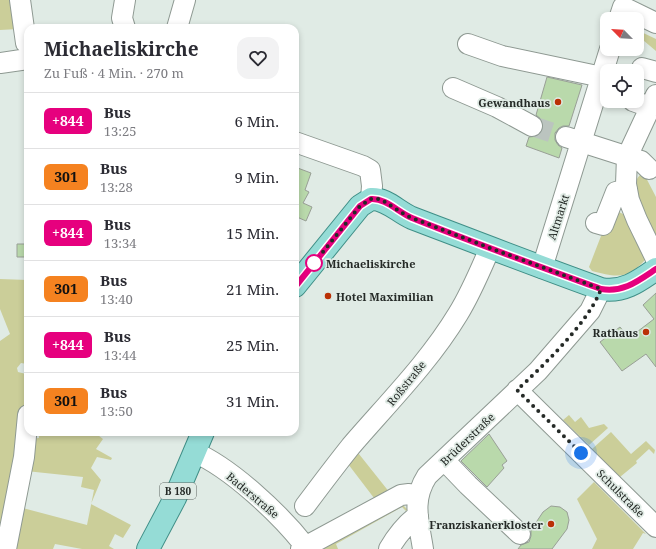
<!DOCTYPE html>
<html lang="de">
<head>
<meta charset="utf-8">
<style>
  body { margin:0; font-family:"Noto Serif",serif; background:#f2f2f3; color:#2b2b33; height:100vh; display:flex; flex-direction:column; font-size:15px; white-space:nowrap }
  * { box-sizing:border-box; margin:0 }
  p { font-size:13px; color:#7c7c81 }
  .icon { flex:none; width:22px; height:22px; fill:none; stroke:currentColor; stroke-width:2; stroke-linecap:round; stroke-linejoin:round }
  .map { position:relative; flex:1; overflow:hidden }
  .details { position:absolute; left:24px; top:24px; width:275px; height:412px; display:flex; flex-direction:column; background:#fff; border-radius:12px; box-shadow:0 2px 6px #0003 }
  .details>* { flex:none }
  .badge { padding:0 8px; border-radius:6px; font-size:14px; line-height:26px }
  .needle { width:26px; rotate:294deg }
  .buttons { position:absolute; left:600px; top:12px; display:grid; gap:8px }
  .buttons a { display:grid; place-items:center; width:44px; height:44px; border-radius:8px; background:#fff; box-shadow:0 2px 6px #0003; font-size:20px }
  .you { position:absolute; width:20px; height:20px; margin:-10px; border:3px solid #fff; border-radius:50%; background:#1a73e8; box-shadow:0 0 0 6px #1a73e833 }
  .map>.badge { position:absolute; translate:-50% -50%; box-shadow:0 0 0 2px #fff }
  .round { display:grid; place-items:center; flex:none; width:42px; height:42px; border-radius:12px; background:#f2f2f3 }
  .overview { display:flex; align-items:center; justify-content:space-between; height:68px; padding:0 20px }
  h1 { font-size:19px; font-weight:700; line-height:30px }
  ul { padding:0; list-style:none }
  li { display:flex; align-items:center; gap:12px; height:56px; padding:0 20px; border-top:1px solid #e1e1e2 }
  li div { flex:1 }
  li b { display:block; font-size:15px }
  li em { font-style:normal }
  li .badge { min-width:44px; font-weight:700; text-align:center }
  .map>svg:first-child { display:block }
</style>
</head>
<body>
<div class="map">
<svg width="656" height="549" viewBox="0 0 656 549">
  <rect width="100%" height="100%" fill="#e0ebe5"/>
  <!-- green -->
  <path fill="#cbce99" d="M 0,0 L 15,0 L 19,29 L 0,30 Z
    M 637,30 L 656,39 L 656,51 L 637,35 Z
    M 643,172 L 656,197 L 656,242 C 649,229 631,194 637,179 C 638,177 641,174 643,172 Z
    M 619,212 C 634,218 641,246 645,260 C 627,280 616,277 592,271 L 589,267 L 601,236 L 614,213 Z
    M 0,279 L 28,280 L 27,364 L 21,363 L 17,368 L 18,372 L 26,374 L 22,435 L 0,544 L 0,341 L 10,334 L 0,309 Z
    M 569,415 L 575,422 L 581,417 L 589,428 L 604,424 L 608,428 L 589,445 L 563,420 Z
    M 39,432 L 94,432 L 103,439 L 96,449 L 112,458 L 111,460 L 97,457 L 91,468 L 101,480 L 91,504 L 131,525 L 123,538 L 115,534 L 109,546 L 114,549 L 82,549 L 55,544 L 53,549 L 9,549 L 19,507 L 87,525 L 94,490 L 81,487 L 83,477 L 26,471 L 29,439 L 39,438 Z
    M 611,432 L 631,454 L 646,441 L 655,450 L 654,454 L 649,449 L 636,461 L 637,463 L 620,477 L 592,449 Z
    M 355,449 L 390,493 L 374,498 L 345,460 Z
    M 594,482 L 646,534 L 643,533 L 633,549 L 592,549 L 597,539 L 577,499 Z
    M 403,505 L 408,510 L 406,511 L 402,507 L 336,544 L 338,549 L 316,549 Z"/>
  <!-- building -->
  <path fill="#b9d9ab" stroke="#999f96" d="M 547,77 L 582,85 L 569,126 L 563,126 L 559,128 L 555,133 L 555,140 L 558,145 L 562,148 L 559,158 L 526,146 L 529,137 L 538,136 L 542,131 L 543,126 L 542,120 L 536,115 Z
    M 295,167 L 311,173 L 305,190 L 309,192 L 303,203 L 312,207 L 306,221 L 297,217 L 295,222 Z
    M 17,244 L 28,244 L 28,257 L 17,257 Z
    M 656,293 L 656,367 L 646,354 L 622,371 L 600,342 L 620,327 L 629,338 L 654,319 L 643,305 Z
    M 489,434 L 507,461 L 502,465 L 504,468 L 487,487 L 461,461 Z
    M 551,506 L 560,507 L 567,512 L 569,520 L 567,529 L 552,549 L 518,549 L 521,545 L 529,542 L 531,536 L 531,530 L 543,512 Z"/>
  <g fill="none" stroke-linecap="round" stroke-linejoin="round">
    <!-- minor-tunnel -->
    <path stroke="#bbc4bf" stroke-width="20" stroke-dasharray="20 10" stroke-linecap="butt" d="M 532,126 L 566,137"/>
    <!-- minor casing -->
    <g stroke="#8e9992" stroke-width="22">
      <path id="minor" d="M 20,0 L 26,43
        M 125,0 L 122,18 L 125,28
        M 619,19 L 623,7 L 656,23
        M 177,28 L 185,0
        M 468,44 L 502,56 L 602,77
        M 0,63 L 28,59
        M 642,68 L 656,72
        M 453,88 L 497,107 L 532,126
        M 656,95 L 627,157 L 626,184 L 629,200 L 637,220 L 656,259
        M 633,101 L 650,107
        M 566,137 L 641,161 L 649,169
        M 295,142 L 363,166 L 370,170 L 372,186 L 371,199
        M 596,223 L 603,225 L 616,192 L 627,189
        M 542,268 L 610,49
        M 517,390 L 656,527
        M 194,452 C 231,468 280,514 305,546
        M 444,460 L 468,485 L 520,534
        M 305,506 C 320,486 335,466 351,446 C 388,403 429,362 458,314 C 471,293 480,271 490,248
        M 6,549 L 24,457 L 28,415
        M 301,549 L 401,495 L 409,494 L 418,496
        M 389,549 C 397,535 405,525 418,515
        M 423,549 C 419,522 411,501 427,476 L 538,371 L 590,311 L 601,289"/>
    </g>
    <!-- major casing -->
    <g stroke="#408f87" stroke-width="24">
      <path id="major" d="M 295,286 L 360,206 L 371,199 C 386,198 398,212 412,218 C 475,242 537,266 601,289 C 623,293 639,281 656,269
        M 148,549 L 175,498 L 203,432"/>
    </g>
    <!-- minor -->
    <use href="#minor" stroke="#fff" stroke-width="20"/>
    <!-- major -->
    <use href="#major" stroke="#95dcd6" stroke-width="22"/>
  </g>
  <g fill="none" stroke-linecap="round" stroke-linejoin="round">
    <!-- line casing -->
    <g stroke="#fff" stroke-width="9">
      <path id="line" d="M 295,287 L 360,206 L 371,199 C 386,198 398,212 412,218 C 474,243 538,266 601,289 C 623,293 638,281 656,269"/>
    </g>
    <!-- line -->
    <use href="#line" stroke="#e6007e" stroke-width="6"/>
    <!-- walk -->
    <path stroke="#252a27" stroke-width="4" stroke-dasharray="0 7.2" d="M 314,263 L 360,206 L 371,199 L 375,198 L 382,200 L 407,216 L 490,248 L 601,289 C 589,322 543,366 517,390 L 581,453"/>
  </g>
  <!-- markers -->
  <g fill="#ba3005" stroke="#e0ebe5" stroke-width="1.5">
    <circle cx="558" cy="102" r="4"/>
    <circle cx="328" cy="296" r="4"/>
    <circle cx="646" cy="332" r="4"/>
    <circle cx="551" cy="524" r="4"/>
  </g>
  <circle fill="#fff" stroke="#e6007e" stroke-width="2" cx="314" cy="263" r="8"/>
  <g text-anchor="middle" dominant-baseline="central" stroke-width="3.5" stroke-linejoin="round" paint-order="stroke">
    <!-- shield labels -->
    <rect fill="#e0ebe5" stroke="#5d6460" stroke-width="1" x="160" y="483" width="36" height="16" rx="3"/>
    <g font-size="10" font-weight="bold" fill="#252a27">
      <text x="178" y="491">B 180</text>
    </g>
    <!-- poi labels -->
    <g font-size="11" font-weight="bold" fill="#252a27" stroke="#e0ebe5" text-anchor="end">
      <text x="550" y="102">Gewandhaus</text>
      <text x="336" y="296" text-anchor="start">Hotel Maximilian</text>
      <text x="638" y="332">Rathaus</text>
      <text x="543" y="524">Franziskanerkloster</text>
    </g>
    <!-- street labels -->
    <g font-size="11" fill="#252a27" stroke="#e0ebe5">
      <text transform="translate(558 217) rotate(-72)">Altmarkt</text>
      <text transform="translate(406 383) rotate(-51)">Roßstraße</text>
      <text transform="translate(467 439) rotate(-44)">Brüderstraße</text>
      <text transform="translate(621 493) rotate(45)">Schulstraße</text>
      <text transform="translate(253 495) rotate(40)">Baderstraße</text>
    </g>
    <!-- stop labels -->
    <g font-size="11" font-weight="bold" fill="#252a27" stroke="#e0ebe5" text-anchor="start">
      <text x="326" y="263">Michaeliskirche</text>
    </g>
  </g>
</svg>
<div class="buttons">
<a><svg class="needle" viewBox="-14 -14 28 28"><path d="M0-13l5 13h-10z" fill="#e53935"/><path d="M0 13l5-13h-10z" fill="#7c7c81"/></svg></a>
<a><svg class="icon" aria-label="locate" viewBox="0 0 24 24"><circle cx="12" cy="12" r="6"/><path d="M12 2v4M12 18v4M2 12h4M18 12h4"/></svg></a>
</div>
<div class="you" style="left:581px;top:453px"></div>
<section class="details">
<div class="overview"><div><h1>Michaeliskirche</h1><p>Zu Fuß · 4 Min. · 270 m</p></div><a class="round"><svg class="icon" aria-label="heart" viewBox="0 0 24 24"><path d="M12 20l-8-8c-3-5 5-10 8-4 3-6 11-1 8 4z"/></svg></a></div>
<ul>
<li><span class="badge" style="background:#e6007e;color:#fff">+844</span><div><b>Bus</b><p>13:25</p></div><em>6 Min.</em></li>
<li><span class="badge" style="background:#f58220;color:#111">301</span><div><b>Bus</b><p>13:28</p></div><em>9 Min.</em></li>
<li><span class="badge" style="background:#e6007e;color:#fff">+844</span><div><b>Bus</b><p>13:34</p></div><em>15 Min.</em></li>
<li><span class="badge" style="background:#f58220;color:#111">301</span><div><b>Bus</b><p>13:40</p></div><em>21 Min.</em></li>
<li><span class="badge" style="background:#e6007e;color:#fff">+844</span><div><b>Bus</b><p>13:44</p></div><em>25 Min.</em></li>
<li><span class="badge" style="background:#f58220;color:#111">301</span><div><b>Bus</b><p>13:50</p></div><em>31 Min.</em></li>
</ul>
</section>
</div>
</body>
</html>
